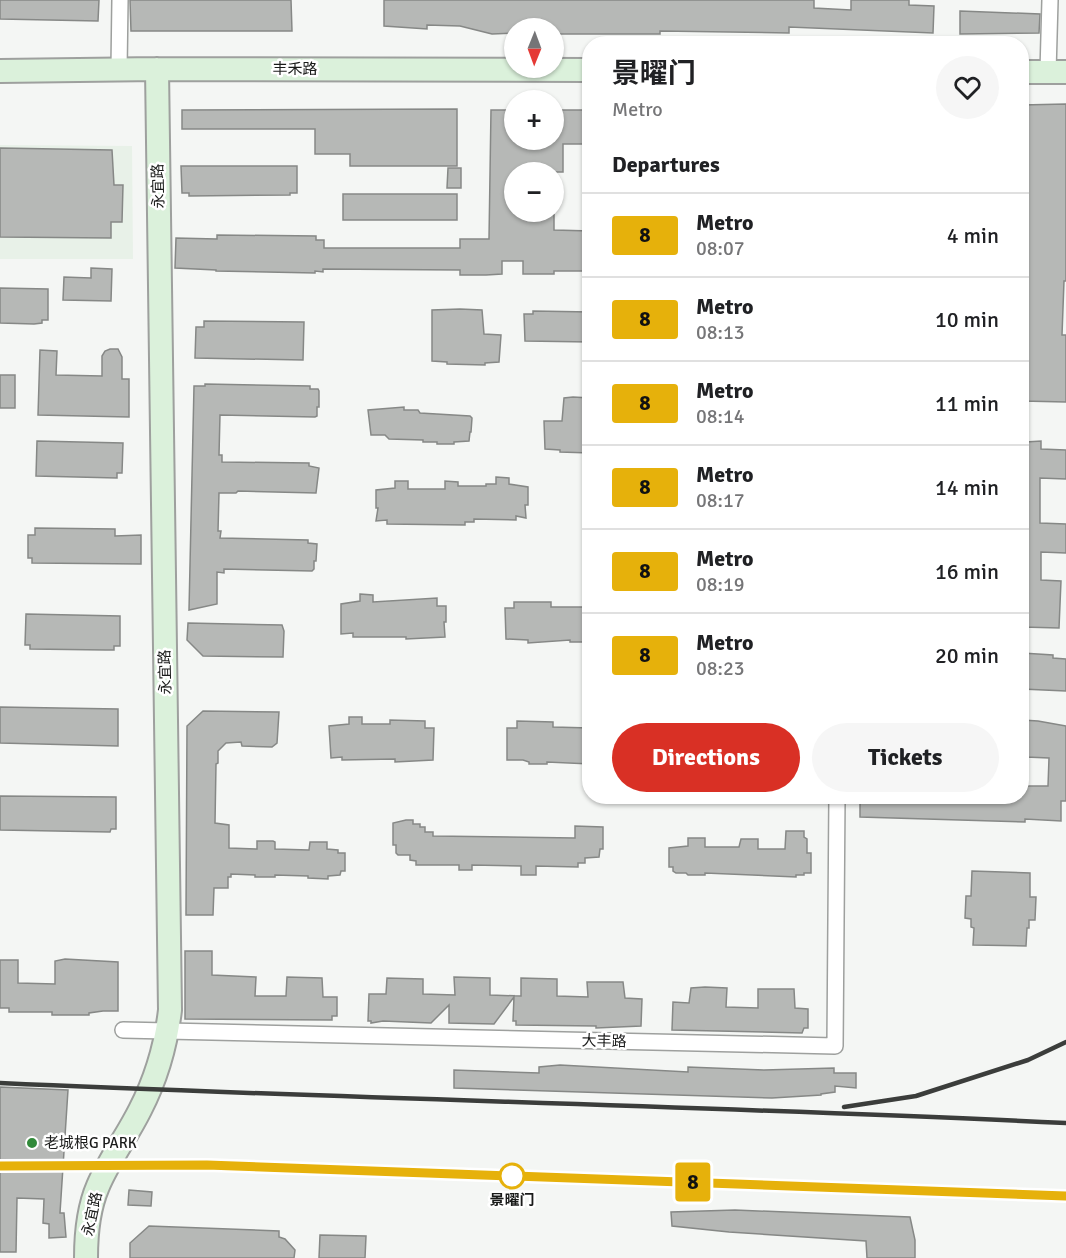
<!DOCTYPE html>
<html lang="en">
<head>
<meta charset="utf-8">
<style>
  body { margin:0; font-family:Signika,"Noto Sans SC",sans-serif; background:#f6f6f6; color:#202124; height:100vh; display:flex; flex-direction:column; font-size:22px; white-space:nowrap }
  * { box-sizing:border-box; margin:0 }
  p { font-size:20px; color:#757577 }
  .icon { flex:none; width:33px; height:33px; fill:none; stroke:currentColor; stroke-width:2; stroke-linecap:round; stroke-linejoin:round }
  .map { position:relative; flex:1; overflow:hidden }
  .side { position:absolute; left:582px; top:36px; width:447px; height:768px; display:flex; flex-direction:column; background:#fff; border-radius:24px; box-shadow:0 2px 4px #0004 }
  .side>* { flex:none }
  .badge { padding:0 12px; border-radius:4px; font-size:21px; line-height:39px }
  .needle { width:39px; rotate:181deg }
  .buttons { position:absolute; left:504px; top:18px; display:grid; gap:12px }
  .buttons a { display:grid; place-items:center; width:60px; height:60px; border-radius:50%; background:#fff; box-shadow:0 2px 4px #0004; font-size:30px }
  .map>.badge { position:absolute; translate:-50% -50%; box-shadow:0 0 0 3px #fff }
  h2 { padding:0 30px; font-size:22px; line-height:54px }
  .round { display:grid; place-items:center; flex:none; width:63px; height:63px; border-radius:32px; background:#f6f6f6 }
  .headline { display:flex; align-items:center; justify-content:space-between; height:102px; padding:0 30px }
  h1 { font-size:28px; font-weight:700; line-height:45px }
  .cta { display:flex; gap:12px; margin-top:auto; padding:12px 30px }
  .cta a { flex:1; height:69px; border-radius:36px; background:#d93025; color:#fff; font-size:24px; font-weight:700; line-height:69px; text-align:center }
  .cta a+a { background:#f6f6f6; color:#202124 }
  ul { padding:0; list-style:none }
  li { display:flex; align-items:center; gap:18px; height:84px; padding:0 30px; border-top:2px solid #e0e0e0 }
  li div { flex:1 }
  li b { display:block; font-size:22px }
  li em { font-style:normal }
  li .badge { min-width:66px; font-weight:700; text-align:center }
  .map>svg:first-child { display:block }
</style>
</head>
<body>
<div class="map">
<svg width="1066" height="1258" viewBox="0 0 1066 1258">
  <rect width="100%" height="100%" fill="#f4f6f4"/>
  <!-- built -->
  <path fill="#e8f1e8" d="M 0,145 L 132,146 L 133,259 L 0,259 Z"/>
  <!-- building -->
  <path fill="#b6b8b6" stroke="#868886" stroke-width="1.5" d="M 0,0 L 99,0 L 98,21 L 0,19 Z
    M 130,0 L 291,0 L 292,31 L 131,31 Z
    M 384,0 L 814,0 L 814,8 L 851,10 L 851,0 L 909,0 L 909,5 L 934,6 L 933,33 L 789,27 L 789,33 L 660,31 L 660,34 L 554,34 L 554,28 L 514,28 L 514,33 L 492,34 L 460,26 L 427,25 L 427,29 L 384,26 Z
    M 960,11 L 1040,14 L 1039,33 L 960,34 Z
    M 1066,104 L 1066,281 L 1064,281 L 1062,335 L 1066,335 L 1066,402 L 1022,401 L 1022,105 Z
    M 457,109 L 457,166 L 350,166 L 350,154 L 315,154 L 315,129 L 182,129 L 182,110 Z
    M 491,110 L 514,110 L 514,140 L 554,140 L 554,110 L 590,110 L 590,144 L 563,144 L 563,172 L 514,172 L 514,212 L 554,212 L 554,230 L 590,231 L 590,271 L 554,271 L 554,274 L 523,274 L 523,261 L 502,261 L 502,274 L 486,275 L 460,275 L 460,270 L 323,269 L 323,272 L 315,271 L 315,273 L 216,271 L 216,270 L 175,268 L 176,238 L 217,239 L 217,235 L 316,236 L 316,240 L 324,240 L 324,248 L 460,248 L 460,239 L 489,239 Z
    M 0,148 L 112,150 L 114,185 L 123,185 L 122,222 L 111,222 L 111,238 L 0,237 Z
    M 181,166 L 297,166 L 297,193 L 290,193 L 290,195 L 189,196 L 189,193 L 182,193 Z
    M 448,168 L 461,168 L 461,188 L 447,188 Z
    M 343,194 L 457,194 L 457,220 L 343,220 Z
    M 91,268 L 112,269 L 111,301 L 63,300 L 64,277 L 91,278 Z
    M 0,288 L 48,289 L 48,320 L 42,320 L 42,323 L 34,324 L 0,323 Z
    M 460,309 L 482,310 L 484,334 L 501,335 L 499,362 L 485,363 L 485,365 L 447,364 L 447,362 L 432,361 L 432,310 Z
    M 533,311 L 590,312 L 590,342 L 525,341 L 524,314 L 533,314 Z
    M 204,321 L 304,322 L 303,360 L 195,358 L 196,327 L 204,327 Z
    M 110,349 L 118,349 L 122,357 L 122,379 L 129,379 L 129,417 L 38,415 L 40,350 L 57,351 L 56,375 L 102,376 L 102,356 L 105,351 Z
    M 0,375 L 15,375 L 15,408 L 0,408 Z
    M 205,384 L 310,386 L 310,389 L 318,389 L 319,391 L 319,407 L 317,407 L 317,416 L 315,417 L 220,415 L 219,455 L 222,455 L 222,462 L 309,463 L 309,466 L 319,468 L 316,493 L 238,491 L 236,493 L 219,493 L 218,531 L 221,531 L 220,538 L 308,540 L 308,543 L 317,544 L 316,561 L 314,561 L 314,569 L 312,571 L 224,569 L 224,573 L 217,572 L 217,604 L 189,610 L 194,386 L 205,386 Z
    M 573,397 L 590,398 L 590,453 L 560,452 L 560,450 L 545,449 L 544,421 L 562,421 L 564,398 Z
    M 404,407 L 404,410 L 418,410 L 420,413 L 470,416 L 472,418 L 471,432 L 470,432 L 469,441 L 454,442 L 454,444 L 437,444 L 437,442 L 423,442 L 423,440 L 389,439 L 385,435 L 371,435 L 368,410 Z
    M 37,441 L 123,443 L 122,473 L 117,473 L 117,478 L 36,476 Z
    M 1041,441 L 1041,449 L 1066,450 L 1066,479 L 1040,478 L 1040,523 L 1066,524 L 1066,553 L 1041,552 L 1041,580 L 1061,581 L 1059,628 L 1022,627 L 1026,442 Z
    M 496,477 L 509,478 L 509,484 L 528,487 L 528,505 L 525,505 L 526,518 L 516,516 L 516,520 L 474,519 L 474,522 L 465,522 L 465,525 L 387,524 L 387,520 L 376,521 L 378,508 L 376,508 L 376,490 L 395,488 L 395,481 L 408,481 L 408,489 L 445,489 L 445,481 L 458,482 L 458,486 L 486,486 L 486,484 L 496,484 Z
    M 35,528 L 115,529 L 115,536 L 141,535 L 141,564 L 32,563 L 32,558 L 28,558 L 28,535 L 35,535 Z
    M 360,594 L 373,595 L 373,602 L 437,598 L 437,606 L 446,606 L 446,622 L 444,622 L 445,637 L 406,639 L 406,637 L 353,637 L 353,633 L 341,634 L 341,604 L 360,601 Z
    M 514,602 L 551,602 L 551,607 L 590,607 L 590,642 L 570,642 L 570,640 L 528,643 L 528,640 L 506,639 L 505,608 L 514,608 Z
    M 26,614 L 120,616 L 120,646 L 114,646 L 114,650 L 106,650 L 30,649 L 30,645 L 25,645 Z
    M 188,623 L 282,625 L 284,631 L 283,657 L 203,656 L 187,640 Z
    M 1022,653 L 1053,655 L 1053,658 L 1066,659 L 1066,691 L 1022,689 Z
    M 0,707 L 118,709 L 118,746 L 0,743 Z
    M 203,711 L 279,712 L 277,743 L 272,747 L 242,746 L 241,742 L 226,743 L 218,751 L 218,763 L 216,764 L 215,823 L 229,825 L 229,848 L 257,849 L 257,841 L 273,841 L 275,842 L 275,849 L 309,850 L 310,842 L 327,842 L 327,849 L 338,850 L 338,853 L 345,853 L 345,871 L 341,871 L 340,875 L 328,876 L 328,879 L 308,878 L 308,876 L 275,875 L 275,877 L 255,877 L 255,875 L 231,874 L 231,877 L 228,877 L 228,888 L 214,888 L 213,915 L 186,915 L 187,726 Z
    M 349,717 L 362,717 L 362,724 L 390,724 L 390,720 L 425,721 L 425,728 L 434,728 L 433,760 L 395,762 L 395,759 L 342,760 L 342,757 L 331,758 L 329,726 L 349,724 Z
    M 1022,720 L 1038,721 L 1066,726 L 1066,801 L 1061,801 L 1061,821 L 1025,819 L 1025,822 L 860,817 L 860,796 L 1022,796 L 1022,786 L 1048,786 L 1049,758 L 1026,757 L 1026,752 L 1022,752 Z
    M 517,721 L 553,722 L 553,727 L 590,728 L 590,764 L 547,762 L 547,764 L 529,764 L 529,762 L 523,760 L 507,760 L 507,728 L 517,728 Z
    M 0,796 L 116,797 L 116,829 L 111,829 L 110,832 L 0,830 Z
    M 406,820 L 413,820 L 413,824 L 420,824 L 420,827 L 425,827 L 425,832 L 433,832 L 433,836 L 575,838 L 575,826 L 603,827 L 603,849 L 600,849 L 599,857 L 585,858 L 585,863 L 578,863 L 578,867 L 536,866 L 536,875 L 521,875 L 521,866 L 472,865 L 472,870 L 459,870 L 459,865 L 416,865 L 416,861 L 410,860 L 410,855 L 398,855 L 396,853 L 396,845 L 393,845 L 393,823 Z
    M 786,831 L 804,831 L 804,837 L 807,839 L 807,853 L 811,853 L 811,873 L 804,873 L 804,875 L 796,875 L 796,877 L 705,873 L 705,875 L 688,875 L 686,873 L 676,873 L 673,871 L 673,867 L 669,867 L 669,848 L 688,846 L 688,838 L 705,838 L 705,847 L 739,847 L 741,839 L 758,839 L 758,849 L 785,849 Z
    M 972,871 L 1030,873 L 1030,897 L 1036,897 L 1035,920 L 1029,920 L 1029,928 L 1027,928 L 1026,946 L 973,945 L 974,928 L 971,927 L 971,919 L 965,918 L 966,896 L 971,896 Z
    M 185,951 L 212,951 L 212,975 L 256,977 L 255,996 L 286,996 L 287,977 L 322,978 L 323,997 L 337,997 L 337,1016 L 332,1016 L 332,1020 L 185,1019 Z
    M 65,959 L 118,962 L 118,1011 L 103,1011 L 89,1013 L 89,1015 L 52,1015 L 52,1012 L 9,1012 L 9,1008 L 0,1008 L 0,960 L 18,960 L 18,983 L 55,984 L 55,961 Z
    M 454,977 L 490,978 L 490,995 L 521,996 L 521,978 L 557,979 L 557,996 L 588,997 L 587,982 L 623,982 L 625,998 L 642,999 L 641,1026 L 596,1028 L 596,1026 L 516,1025 L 516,1021 L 513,1021 L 514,997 L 494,1024 L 449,1023 L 449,1005 L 431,1023 L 383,1021 L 371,1023 L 371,1021 L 368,1021 L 369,994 L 386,994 L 387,978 L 423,979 L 423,994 L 455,995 Z
    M 705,987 L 727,988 L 726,1007 L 758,1008 L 758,989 L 794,989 L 795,1008 L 808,1009 L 808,1028 L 804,1028 L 802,1033 L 672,1030 L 673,1002 L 689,1003 L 691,988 Z
    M 560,1065 L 688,1072 L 688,1067 L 764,1070 L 834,1068 L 834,1073 L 856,1073 L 856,1088 L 835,1086 L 835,1092 L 821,1094 L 821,1095 L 772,1098 L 454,1088 L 454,1070 L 539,1073 L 539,1067 Z
    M 0,1087 L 68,1090 L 60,1213 L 64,1213 L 66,1237 L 49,1238 L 49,1224 L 43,1223 L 44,1199 L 17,1198 L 16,1252 L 0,1252 Z
    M 129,1190 L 152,1192 L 151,1206 L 128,1205 Z
    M 735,1210 L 910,1217 L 915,1240 L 915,1258 L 867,1258 L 866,1241 L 729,1232 L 672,1226 L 671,1212 Z
    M 149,1226 L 279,1231 L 279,1237 L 285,1239 L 295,1250 L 294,1258 L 130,1258 L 130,1243 Z
    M 320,1235 L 366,1236 L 365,1258 L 319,1258 Z"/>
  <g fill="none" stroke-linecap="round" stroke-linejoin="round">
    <!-- street casing -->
    <g stroke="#9ea09e" stroke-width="18">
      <path id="street" d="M 119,69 L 120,0
        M 1048,72 L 1050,0
        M 123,1030 L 835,1046 L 837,796"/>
    </g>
    <!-- secondary casing -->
    <g stroke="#9ea09e" stroke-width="26">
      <path id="secondary" d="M 0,71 L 157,69 L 590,70
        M 1022,72 L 1066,72
        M 86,1258 C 86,1233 88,1209 98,1186 C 109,1160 127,1136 140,1110 C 156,1079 166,1045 170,1010 L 157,69"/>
    </g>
    <!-- street -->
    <use href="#street" stroke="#fff" stroke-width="15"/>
    <!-- secondary -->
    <use href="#secondary" stroke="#dbf1db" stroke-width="22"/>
    <!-- rail -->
    <path stroke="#3b3d3b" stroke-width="4.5" d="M 0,1083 C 355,1099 711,1106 1066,1123
      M 844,1107 L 916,1096 L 1028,1060 L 1066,1042"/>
  </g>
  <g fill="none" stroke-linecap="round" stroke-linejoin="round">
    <!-- line casing -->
    <g stroke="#fff" stroke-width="14">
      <path id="line" d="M 0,1166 L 207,1165 L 1066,1196"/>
    </g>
    <!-- line -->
    <use href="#line" stroke="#e6b10b" stroke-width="9"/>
  </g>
  <!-- markers -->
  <circle fill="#318a3a" stroke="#fff" stroke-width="2" cx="32" cy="1143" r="6"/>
  <circle fill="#fff" stroke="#e6b10b" stroke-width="3" cx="512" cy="1176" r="12"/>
  <g text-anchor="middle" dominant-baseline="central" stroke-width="5" stroke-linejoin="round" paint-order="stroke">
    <!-- street labels -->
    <g font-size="15" fill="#1a1b1a" stroke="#fff">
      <text x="295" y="69">丰禾路</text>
      <text transform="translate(158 186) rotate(-91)">永宜路</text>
      <text transform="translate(165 672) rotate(-91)">永宜路</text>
      <text transform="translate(604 1041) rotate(1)">大丰路</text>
      <text transform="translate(92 1214) rotate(-78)">永宜路</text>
    </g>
    <!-- poi labels -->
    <g font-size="15" fill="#1a1b1a" stroke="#fff" text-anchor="start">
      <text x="44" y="1143">老城根G PARK</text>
    </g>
    <!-- stop labels -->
    <g font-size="15" font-weight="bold" fill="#1a1b1a" stroke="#fff">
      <text x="512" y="1200">景曜门</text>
    </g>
  </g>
</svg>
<div class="buttons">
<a><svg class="needle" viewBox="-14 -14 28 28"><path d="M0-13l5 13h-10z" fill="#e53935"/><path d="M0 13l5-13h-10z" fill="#757577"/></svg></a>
<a>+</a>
<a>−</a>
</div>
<b class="badge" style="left:693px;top:1182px;background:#e6b10b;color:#111">8</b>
<section class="side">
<div class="headline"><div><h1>景曜门</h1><p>Metro</p></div><a class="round"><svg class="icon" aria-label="heart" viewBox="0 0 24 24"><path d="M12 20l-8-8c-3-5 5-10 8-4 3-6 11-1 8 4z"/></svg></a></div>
<h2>Departures</h2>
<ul>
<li><span class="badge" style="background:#e6b10b;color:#111">8</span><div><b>Metro</b><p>08:07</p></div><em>4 min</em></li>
<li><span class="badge" style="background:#e6b10b;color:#111">8</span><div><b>Metro</b><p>08:13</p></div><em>10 min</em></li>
<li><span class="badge" style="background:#e6b10b;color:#111">8</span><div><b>Metro</b><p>08:14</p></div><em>11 min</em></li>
<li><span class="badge" style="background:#e6b10b;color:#111">8</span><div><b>Metro</b><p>08:17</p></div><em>14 min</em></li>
<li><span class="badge" style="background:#e6b10b;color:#111">8</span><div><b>Metro</b><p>08:19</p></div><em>16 min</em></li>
<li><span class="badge" style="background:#e6b10b;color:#111">8</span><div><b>Metro</b><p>08:23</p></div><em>20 min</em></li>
</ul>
<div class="cta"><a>Directions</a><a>Tickets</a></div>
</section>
</div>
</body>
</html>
